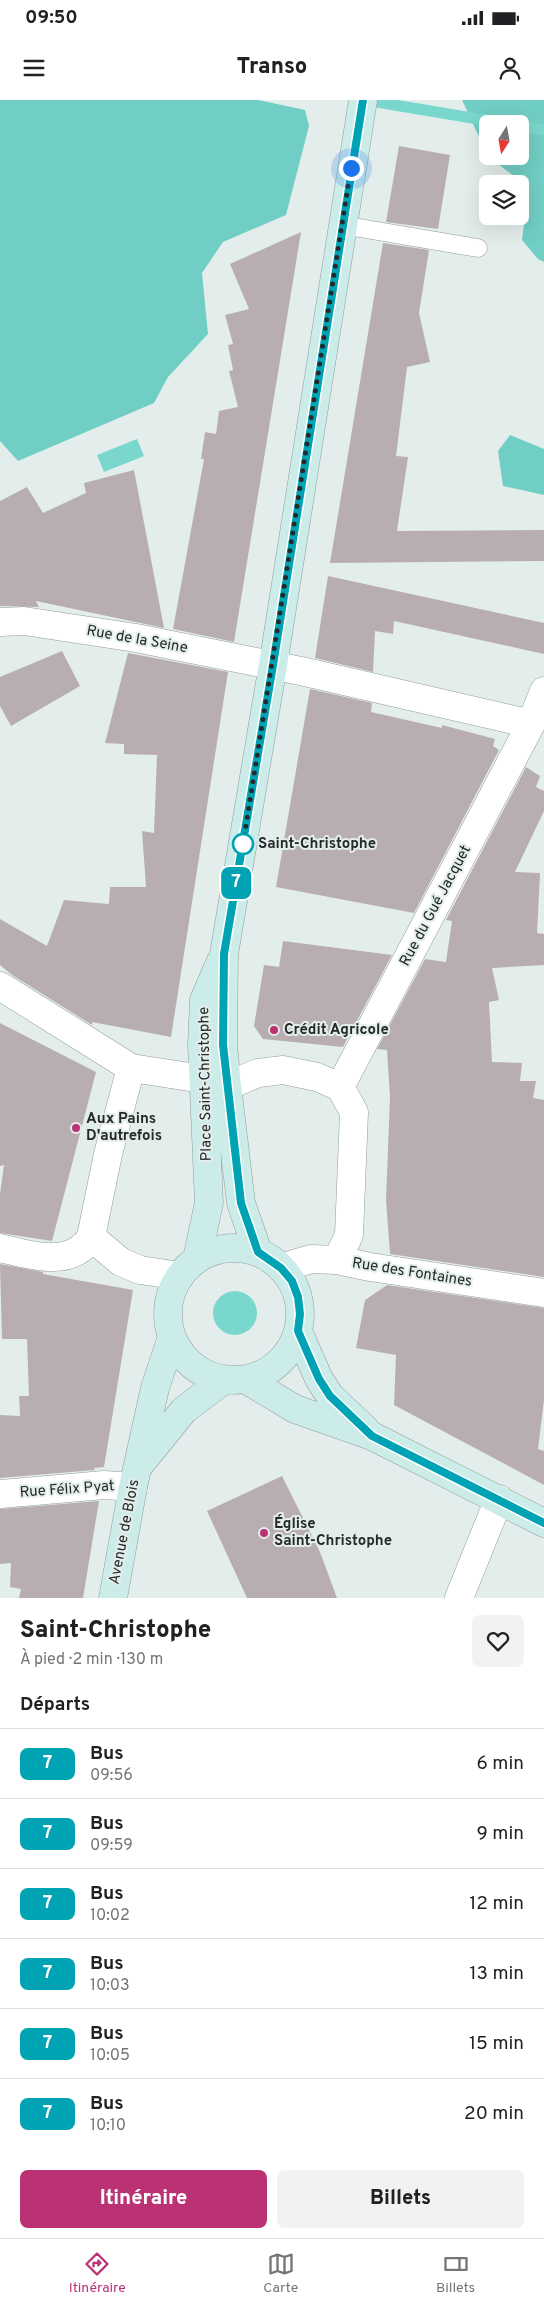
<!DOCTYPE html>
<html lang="fr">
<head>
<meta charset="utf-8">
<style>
  body { margin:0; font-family:Overpass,sans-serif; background:#f2f2f2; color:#202124; height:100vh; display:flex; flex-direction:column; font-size:19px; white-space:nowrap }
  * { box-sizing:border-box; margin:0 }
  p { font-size:16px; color:#757577 }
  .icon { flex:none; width:28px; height:28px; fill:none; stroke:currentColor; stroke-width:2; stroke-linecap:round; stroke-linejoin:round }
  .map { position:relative; height:1498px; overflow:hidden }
  .side { display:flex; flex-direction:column; background:#fff; flex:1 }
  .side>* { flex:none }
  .badge { padding:0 10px; border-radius:8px; font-size:18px; line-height:32px }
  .needle { width:32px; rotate:191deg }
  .fabs { position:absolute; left:479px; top:15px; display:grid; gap:10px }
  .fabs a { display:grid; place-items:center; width:50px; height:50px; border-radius:8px; background:#fff; box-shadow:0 5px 20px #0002; font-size:25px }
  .you { position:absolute; width:25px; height:25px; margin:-12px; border:4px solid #fff; border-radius:50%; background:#1a73e8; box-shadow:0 0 0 8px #1a73e833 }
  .map>.badge { position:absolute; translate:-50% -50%; box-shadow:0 0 0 2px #fff }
  h2 { padding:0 20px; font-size:19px; line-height:45px }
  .round { display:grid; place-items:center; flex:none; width:52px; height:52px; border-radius:8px; background:#f2f2f2 }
  .overview { display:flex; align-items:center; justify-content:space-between; height:85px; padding:0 20px }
  h1 { font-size:24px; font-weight:800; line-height:38px }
  .button { display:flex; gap:10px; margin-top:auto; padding:10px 20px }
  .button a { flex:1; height:58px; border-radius:8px; background:#ba3273; color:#fff; font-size:20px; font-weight:800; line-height:58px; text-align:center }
  .button a+a { background:#f2f2f2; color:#202124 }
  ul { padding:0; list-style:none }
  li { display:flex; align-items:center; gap:15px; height:70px; padding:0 20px; border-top:1px solid #e0e0e0 }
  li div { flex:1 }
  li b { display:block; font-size:19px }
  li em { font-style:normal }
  li .badge { min-width:55px; font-weight:700; text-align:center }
  .status { display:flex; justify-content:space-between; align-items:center; height:35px; padding:0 25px; background:#fff; direction:ltr }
  .status svg { height:14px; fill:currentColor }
  header { display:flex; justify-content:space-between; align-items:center; height:65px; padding:0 20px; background:#fff; font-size:22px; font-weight:800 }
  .menu { display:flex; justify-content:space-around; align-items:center; height:70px; border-top:1px solid #e0e0e0; background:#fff; font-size:14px; color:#757577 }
  .menu a { display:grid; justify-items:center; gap:2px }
  .menu .current { color:#ba3273 }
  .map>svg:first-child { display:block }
</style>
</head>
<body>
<div class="status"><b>09:50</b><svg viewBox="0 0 49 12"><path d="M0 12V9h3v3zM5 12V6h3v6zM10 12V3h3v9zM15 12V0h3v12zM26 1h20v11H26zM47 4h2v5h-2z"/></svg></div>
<header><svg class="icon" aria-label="menu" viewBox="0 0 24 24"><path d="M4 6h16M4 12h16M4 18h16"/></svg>Transo<svg class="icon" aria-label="person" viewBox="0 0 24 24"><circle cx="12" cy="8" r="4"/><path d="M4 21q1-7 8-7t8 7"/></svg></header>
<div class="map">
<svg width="544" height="1498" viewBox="0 0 544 1498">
  <rect width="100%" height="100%" fill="#e3eeec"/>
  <!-- forest -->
  <path fill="#71cec4" d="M 0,0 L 258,0 L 305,10 L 309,26 L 286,115 L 223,142 L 202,173 L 208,234 L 168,277 L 154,303 L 18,361 L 0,341 Z
    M 462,0 L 544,0 L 544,162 L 538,159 L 522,140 L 529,88 L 488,56 L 520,56 L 520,24 L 488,24 L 488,56 Z
    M 510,335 L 544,349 L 544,395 L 503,386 L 498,351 Z"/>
  <!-- water -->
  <path fill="#7ad7cd" d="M 137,339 L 144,356 L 104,372 L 97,355 Z
    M213 1213a22 22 0 1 1 44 0a22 22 0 1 1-44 0Z"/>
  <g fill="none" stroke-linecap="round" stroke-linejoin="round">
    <!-- stream -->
    <path stroke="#7ad7cd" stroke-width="11" d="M 365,0 L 508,24
      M 520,26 L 544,30"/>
  </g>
  <!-- building -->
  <path fill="#b8aeb2" d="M 399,46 L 450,55 L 438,129 L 386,122 Z
    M 301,132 L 234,542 L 173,529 L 204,359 L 201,359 L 205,332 L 216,334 L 219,311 L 238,307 L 229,271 L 233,270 L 228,245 L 233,244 L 225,215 L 249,209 L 230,164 Z
    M 383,143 L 429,150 L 419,213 L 430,262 L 407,267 L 396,356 L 408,357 L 397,431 L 544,430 L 544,461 L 330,463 Z
    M 134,370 L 164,528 L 36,501 L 39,507 L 0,506 L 0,401 L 27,387 L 43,413 L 86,393 L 84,383 Z
    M 328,476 L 544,523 L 544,554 L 394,521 L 393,534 L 375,531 L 373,572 L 315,558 Z
    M 62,551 L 80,586 L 11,626 L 0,606 L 0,577 Z
    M 128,553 L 228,572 L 171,937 L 92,922 L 92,925 L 12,875 L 0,865 L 0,819 L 47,846 L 64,800 L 109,804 L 110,787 L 146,787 L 142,731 L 154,733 L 157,655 L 124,654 L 124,644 L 105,643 Z
    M 310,589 L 372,603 L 371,612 L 442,628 L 442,625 L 495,639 L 493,646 L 499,650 L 414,813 L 276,787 Z
    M 526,667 L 540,676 L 536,687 L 544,691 L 544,711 L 515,772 L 540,773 L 537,833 L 544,834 L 544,865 L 492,868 L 499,900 L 489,902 L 492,962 L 522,963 L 520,981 L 536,981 L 533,998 L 544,1000 L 544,1177 L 390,1154 L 386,1100 L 390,997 L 387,950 L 377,949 L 425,859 L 446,862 L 452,821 L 446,820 Z
    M 283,841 L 392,855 L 343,947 L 263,939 L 254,926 L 264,865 L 279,867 Z
    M 0,923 L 96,972 L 52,1141 L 0,1133 L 0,1094 L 4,1065 L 0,1066 Z
    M 0,1164 L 43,1172 L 43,1174 L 133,1190 L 104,1367 L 94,1368 L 95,1370 L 0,1378 L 0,1315 L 20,1316 L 19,1296 L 29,1296 L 27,1239 L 2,1239 Z
    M 387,1185 L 544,1208 L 544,1300 L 538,1349 L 544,1351 L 544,1385 L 394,1305 L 396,1255 L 356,1248 L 365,1200 Z
    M 282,1376 L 320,1452 L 337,1498 L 247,1498 L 207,1411 Z
    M 99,1401 L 83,1498 L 19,1498 L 21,1489 L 10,1487 L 11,1463 L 0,1464 L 0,1409 Z"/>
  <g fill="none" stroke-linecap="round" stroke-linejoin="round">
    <!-- service casing -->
    <g stroke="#929c9b" stroke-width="19">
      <path id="service" d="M 342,125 L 478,148"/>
    </g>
    <!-- minor casing -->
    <g stroke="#929c9b" stroke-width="29">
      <path id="minor" d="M 0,522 L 24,521 L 136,538 L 301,571 L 531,624
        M 0,886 L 131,968 L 203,979
        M 227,986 L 258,973 L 283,970 L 317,977 L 340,987 L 354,1012 L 349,1135 L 337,1160
        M 340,987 L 531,624 L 544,591
        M 91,1137 L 121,1162 L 140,1170 L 180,1176
        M 0,1148 C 29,1155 72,1169 91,1137 L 108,1054 L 131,968
        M 0,1394 L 104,1385 L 133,1387
        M 459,1498 L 499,1399"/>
    </g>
    <!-- tertiary casing -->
    <g stroke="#929c9b" stroke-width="29">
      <path id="tertiary" d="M 281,1168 L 311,1159 L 337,1160 L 370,1167 L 544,1193"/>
    </g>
    <!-- secondary casing -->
    <g stroke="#929c9b" stroke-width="29">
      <path id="secondary" d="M168 1214a66 66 0 1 1 132 0a66 66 0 1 1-132 0Z
        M 258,1152 L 241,1103 L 227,986 L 223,945 L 224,854 L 273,565 L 363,0
        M 197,1159 L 209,1103 L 202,945 L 204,900 L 220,863
        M 298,1231 L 319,1279 L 330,1296 L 366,1330
        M 245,1279 L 295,1309 L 372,1336 L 544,1423
        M 141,1363 L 184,1310 L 225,1279
        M 113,1498 L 133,1387 L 155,1288 L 172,1237"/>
    </g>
    <!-- service -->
    <use href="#service" stroke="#fff" stroke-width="18"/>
    <!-- minor -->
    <use href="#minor" stroke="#fff" stroke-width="28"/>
    <!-- tertiary -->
    <use href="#tertiary" stroke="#fff" stroke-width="28"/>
    <!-- secondary -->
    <use href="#secondary" stroke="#ccece9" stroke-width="28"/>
  </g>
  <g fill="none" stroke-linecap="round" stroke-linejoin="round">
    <!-- line casing -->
    <g stroke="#fff" stroke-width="11">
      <path id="line" d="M 363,0 L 273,565 L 224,854 L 223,945 L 241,1103 L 258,1152 L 281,1168 L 292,1181 L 298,1197 L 300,1214 L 298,1231 L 319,1279 L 330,1296 L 372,1336 L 544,1423"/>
    </g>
    <!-- line -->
    <use href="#line" stroke="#00a3b4" stroke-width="8"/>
    <!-- walk -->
    <path stroke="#252929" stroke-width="5" stroke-dasharray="0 9" d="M 243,744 L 351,68"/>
  </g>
  <!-- markers -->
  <circle fill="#fff" stroke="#00a3b4" stroke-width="2.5" cx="243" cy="744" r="10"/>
  <g fill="#ba3273" stroke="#e3eeec" stroke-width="2">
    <circle cx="274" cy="930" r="5"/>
    <circle cx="76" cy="1028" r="5"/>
    <circle cx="264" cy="1433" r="5"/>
  </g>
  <g text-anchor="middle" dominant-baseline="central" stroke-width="4" stroke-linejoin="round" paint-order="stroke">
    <!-- street labels -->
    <g font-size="15" fill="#252929" stroke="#e3eeec">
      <text transform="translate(137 540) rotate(10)">Rue de la Seine</text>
      <text transform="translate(436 806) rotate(-62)">Rue du Gué Jacquet</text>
      <text transform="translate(206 984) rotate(-91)">Place Saint-Christophe</text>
      <text transform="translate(412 1173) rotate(9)">Rue des Fontaines</text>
      <text transform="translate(67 1390) rotate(-4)">Rue Félix Pyat</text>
      <text transform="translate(125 1432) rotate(-79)">Avenue de Blois</text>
    </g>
    <!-- stop labels -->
    <g font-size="15" font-weight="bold" fill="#252929" stroke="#e3eeec" text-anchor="start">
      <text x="258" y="744">Saint-Christophe</text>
    </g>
    <!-- poi labels -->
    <g font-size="15" font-weight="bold" fill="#252929" stroke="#e3eeec" text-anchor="start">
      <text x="284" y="930">Crédit Agricole</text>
      <text x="86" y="1019">Aux Pains<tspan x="86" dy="17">D'autrefois</tspan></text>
      <text x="274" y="1424">Église<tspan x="274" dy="17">Saint-Christophe</tspan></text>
    </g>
  </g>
</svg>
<div class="fabs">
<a><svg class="needle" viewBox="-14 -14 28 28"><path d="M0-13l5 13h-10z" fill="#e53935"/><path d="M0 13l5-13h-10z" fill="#757577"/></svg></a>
<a><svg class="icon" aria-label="layers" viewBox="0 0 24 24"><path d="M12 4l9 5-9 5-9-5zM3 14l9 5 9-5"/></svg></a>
</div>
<div class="you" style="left:351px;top:68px"></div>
<b class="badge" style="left:236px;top:783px;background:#00a3b4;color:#fff">7</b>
</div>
<section class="side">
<div class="overview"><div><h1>Saint-Christophe</h1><p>À pied · 2 min · 130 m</p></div><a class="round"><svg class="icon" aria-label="heart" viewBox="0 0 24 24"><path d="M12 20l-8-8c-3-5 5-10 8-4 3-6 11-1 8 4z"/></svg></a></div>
<h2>Départs</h2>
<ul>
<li><span class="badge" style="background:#00a3b4;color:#fff">7</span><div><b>Bus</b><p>09:56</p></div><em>6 min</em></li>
<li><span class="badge" style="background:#00a3b4;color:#fff">7</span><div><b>Bus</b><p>09:59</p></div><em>9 min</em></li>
<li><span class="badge" style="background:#00a3b4;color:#fff">7</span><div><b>Bus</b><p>10:02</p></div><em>12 min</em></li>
<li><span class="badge" style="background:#00a3b4;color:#fff">7</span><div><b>Bus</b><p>10:03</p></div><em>13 min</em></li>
<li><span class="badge" style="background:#00a3b4;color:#fff">7</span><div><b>Bus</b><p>10:05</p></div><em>15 min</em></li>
<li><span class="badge" style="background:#00a3b4;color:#fff">7</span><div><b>Bus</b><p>10:10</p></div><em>20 min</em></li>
</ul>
<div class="button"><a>Itinéraire</a><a>Billets</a></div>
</section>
<nav class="menu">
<a class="current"><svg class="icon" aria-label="directions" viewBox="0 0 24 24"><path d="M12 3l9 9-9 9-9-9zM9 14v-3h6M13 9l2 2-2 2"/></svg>Itinéraire</a>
<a><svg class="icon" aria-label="map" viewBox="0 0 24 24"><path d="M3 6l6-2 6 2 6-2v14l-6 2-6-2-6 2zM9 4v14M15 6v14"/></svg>Carte</a>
<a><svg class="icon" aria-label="tickets" viewBox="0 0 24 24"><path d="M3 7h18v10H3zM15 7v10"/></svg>Billets</a>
</nav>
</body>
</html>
